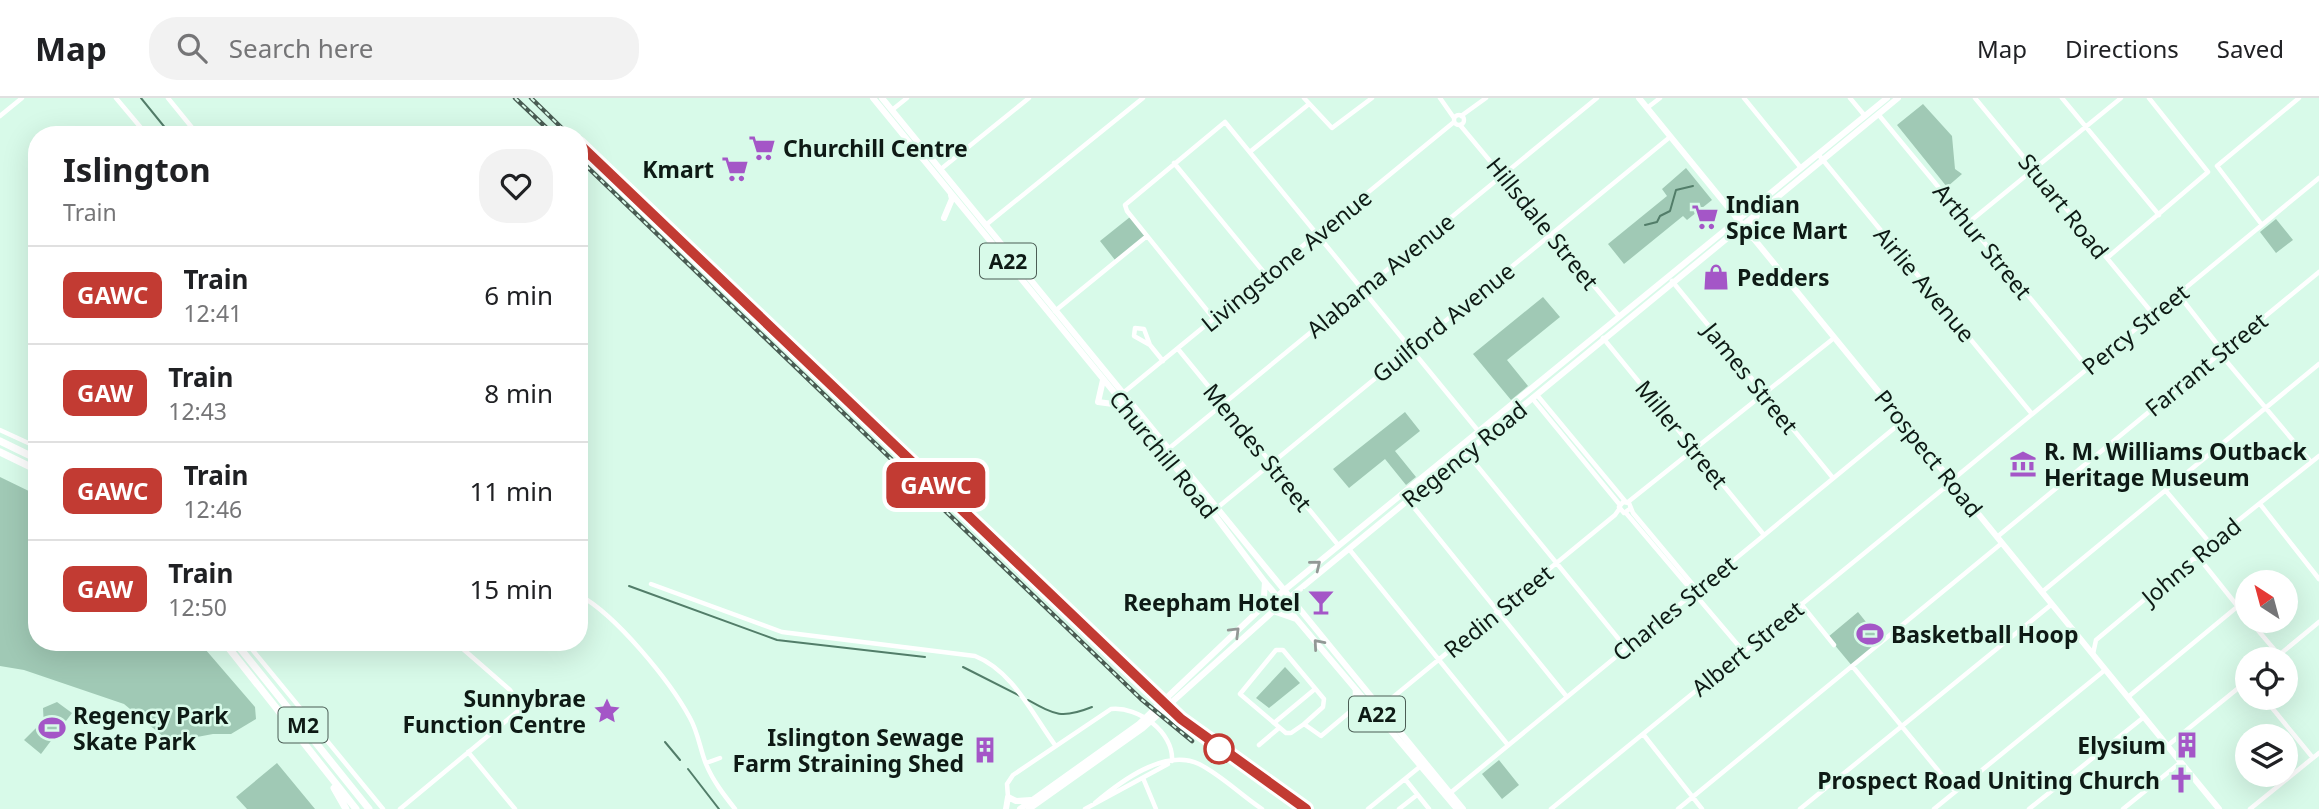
<!DOCTYPE html>
<html lang="en">
<head>
<meta charset="utf-8">
<style>
  body { margin:0; font-family:"Noto Sans",sans-serif; background:#f2f2f2; color:#202124; height:100vh; display:flex; flex-direction:column; font-size:26px; white-space:nowrap }
  * { box-sizing:border-box; margin:0 }
  p { font-size:23px; color:#757577 }
  .icon { flex:none; width:38px; height:38px; fill:none; stroke:currentColor; stroke-width:2; stroke-linecap:round; stroke-linejoin:round }
  .map { position:relative; flex:1; overflow:hidden }
  .drawer { position:absolute; left:28px; top:28px; width:560px; height:525px; display:flex; flex-direction:column; background:#fff; border-radius:28px; box-shadow:0 7px 28px #0002 }
  .drawer>* { flex:none }
  .badge { padding:0 14px; border-radius:10px; font-size:24px; line-height:46px }
  .needle { width:46px; rotate:324deg }
  .buttons { position:absolute; left:2235px; top:472px; display:grid; gap:14px }
  .buttons a { display:grid; place-items:center; width:63px; height:63px; border-radius:50%; background:#fff; box-shadow:0 7px 28px #0002; font-size:35px }
  .map>.badge { position:absolute; translate:-50% -50%; box-shadow:0 0 0 4px #fff }
  .round { display:grid; place-items:center; flex:none; width:74px; height:74px; border-radius:28px; background:#f2f2f2 }
  .headline { display:flex; align-items:center; justify-content:space-between; height:119px; padding:0 35px }
  h1 { font-size:33px; font-weight:700; line-height:52px }
  ul { padding:0; list-style:none }
  li { display:flex; align-items:center; gap:21px; height:98px; padding:0 35px; border-top:2px solid #e0e0e0 }
  li div { flex:1 }
  li b { display:block; font-size:26px }
  li em { font-style:normal }
  li .badge { min-width:77px; font-weight:700; text-align:center }
  header { display:flex; align-items:center; gap:42px; box-sizing:border-box; height:98px; padding:0 35px; background:#fff; border-bottom:2px solid #e0e0e0 }
  header strong { font-size:33px }
  nav { display:flex; gap:38px; margin-inline-start:auto; font-size:24px }
  .search { width:490px; height:63px; background:#f2f2f2; display:flex; align-items:center; gap:18px; box-sizing:border-box; padding:0 24px; border-radius:28px; color:#757577; font-size:26px }
  .map>svg:first-child { display:block }
</style>
</head>
<body>
<header>
<strong>Map</strong>
<div class="search"><svg class="icon" aria-label="search" viewBox="0 0 24 24"><circle cx="10" cy="10" r="6"/><path d="M15 15l6 6"/></svg>Search here</div>
<nav><a>Map</a><a>Directions</a><a>Saved</a></nav>
</header>
<div class="map">
<svg width="2319" height="711" viewBox="0 0 2319 711">
  <rect width="100%" height="100%" fill="#d8fae9"/>
  <!-- green -->
  <path fill="#a0c9b5" d="M 1923,6 L 1952,38 L 1955,71 L 1962,76 L 1947,89 L 1897,27 Z
    M 1686,70 L 1712,102 L 1687,122 L 1683,118 L 1624,166 L 1608,146 L 1667,98 L 1662,91 Z
    M 1130,119 L 1145,138 L 1115,162 L 1100,143 Z
    M 2276,121 L 2293,142 L 2276,155 L 2260,134 Z
    M 1543,199 L 1560,219 L 1507,262 L 1528,288 L 1511,302 L 1473,256 Z
    M 1405,314 L 1420,333 L 1395,353 L 1416,379 L 1406,387 L 1385,361 L 1349,390 L 1333,371 Z
    M 0,379 L 37,397 L 37,544 L 199,544 L 255,609 L 256,621 L 231,636 L 213,636 L 170,644 L 124,606 L 24,572 L 0,568 Z
    M 1858,514 L 1882,544 L 1853,569 L 1828,539 Z
    M 1285,569 L 1300,585 L 1269,610 L 1256,600 Z
    M 57,604 L 72,615 L 41,656 L 24,642 L 37,629 L 44,629 L 43,610 Z
    M 1499,662 L 1519,687 L 1502,701 L 1482,676 Z
    M 277,665 L 315,711 L 247,711 L 236,699 Z"/>
  <g fill="none" stroke-linecap="round" stroke-linejoin="round">
    <!-- stream -->
    <path stroke="#527d69" stroke-width="2" d="M 141,0 L 171,37
      M 1645,127 L 1657,124 L 1660,118 L 1670,113 L 1676,92 L 1693,88
      M 629,488 L 777,542 L 925,559
      M 963,569 L 1020,598
      M 1028,602 C 1055,617 1062,621 1092,609
      M 665,644 L 680,662
      M 688,671 L 719,711"/>
    <!-- minor -->
    <path stroke="#fff" stroke-width="4.5" d="M 116,0 L 147,37
      M 168,0 L 198,37
      M 1304,0 L 1332,30 L 1372,0
      M 1440,0 L 1454,20
      M 1744,0 L 1801,70
      M 1850,0 L 1865,18
      M 1975,0 L 2153,216
      M 2062,0 L 2159,117
      M 1647,10 L 1660,0
      M 892,12 L 907,0
      M 1878,16 L 2088,270
      M1454 22a5 5 0 1 1 10 0a5 5 0 1 1-10 0Z
      M 0,18 L 22,0
      M 1461,18 L 1486,0
      M 1460,27 L 1619,218
      M 1251,53 L 1309,6
      M 1818,56 L 2032,316
      M 1174,65 L 1267,178
      M 941,71 L 1029,0
      M 1968,125 L 2121,0
      M 987,126 L 1143,0
      M 2262,127 L 2217,68 L 2299,0
      M 2107,160 L 2208,74 L 2149,0
      M 1672,183 L 1833,380
      M 2178,196 L 2221,251 L 2222,258 L 2311,364
      M 1055,213 L 1147,138
      M 1214,221 L 1127,113 L 1125,107 L 1225,24 L 1484,340
      M 1603,240 L 1764,437
      M 1150,247 L 1134,238 L 1135,230 L 1144,231 L 1150,247 L 1163,263
      M 1178,251 L 1339,448
      M 1123,295 L 1454,24
      M 1537,297 L 1625,403
      M 1532,300 L 1620,407
      M 0,332 L 37,349
      M 1167,352 L 1597,0
      M 1465,353 L 1626,550
      M 1951,383 L 2319,80
      M 2166,393 L 2210,445
      M 1407,401 L 1567,599
      M 1628,404 L 1834,240
      M 2260,406 L 2319,481
      M 1217,410 L 1670,39
      M 1631,410 L 1624,415 L 1619,409 L 1623,404 L 1629,405 L 1633,415 L 1694,488 L 1694,493
      M 1626,415 L 1743,553
      M 1997,439 L 2319,174
      M 1349,451 L 1508,647
      M 2199,460 L 2247,520
      M 651,486 L 782,534 L 975,558 C 1013,573 1032,616 1055,647
      M 2042,494 L 2319,266
      M 579,497 C 616,517 670,583 690,620 C 698,634 700,651 706,666 C 713,683 724,697 735,711
      M 1801,506 L 1834,547
      M 2250,523 L 2279,557
      M 246,544 L 383,711
      M 2093,556 L 2096,542 L 2193,461 L 2199,460 L 2210,445 L 2319,358
      M 2273,562 L 2319,524
      M 1853,569 L 1955,693
      M 1355,591 L 1355,609 L 1373,614
      M 2128,599 L 2237,509
      M 2264,600 L 2313,660
      M 1381,609 L 1615,417 L 1620,410
      M 1274,625 L 1315,591
      M 1304,626 L 1323,609 L 1324,601 L 1283,552 L 1276,552 L 1240,596 L 1286,635 L 1291,635 L 1304,626 L 1321,638 L 1364,602
      M 1643,636 L 1702,711
      M 1259,647 L 1279,630
      M 2167,648 L 2247,583
      M 468,654 L 515,711
      M 706,665 L 720,660
      M 1143,680 L 1156,711
      M 1405,681 L 1429,711
      M 1449,696 L 1903,323
      M 1008,699 L 1007,686 L 1013,677 L 1111,611 C 1138,608 1174,634 1172,663
      M 1095,705 C 1120,684 1164,650 1199,666 C 1221,677 1241,697 1262,711
      M 400,711 L 518,613 L 520,606 L 510,592 L 455,544
      M 1085,711 L 1168,666
      M 1368,711 L 1422,667
      M 1399,711 L 1417,697
      M 1551,711 L 1943,391 L 1956,388
      M 1678,711 L 2002,445
      M 1800,711 L 2052,506
      M 1934,711 L 2105,572
      M 2029,711 L 2144,619
      M 2123,711 L 2181,664
      M 2250,711 L 2319,655"/>
    <!-- major -->
    <path stroke="#fff" stroke-width="6" d="M 873,0 L 1213,415 L 1265,484 L 1457,711
      M 882,0 L 1463,711
      M 1639,0 L 2219,711
      M 944,120 L 952,101 L 951,97
      M 1730,137 L 1752,140
      M 1754,138 L 1753,126 L 1758,115
      M 1103,282 L 1098,304 L 1113,306 L 1127,314
      M 1257,512 L 1264,498 L 1265,484
      M 1273,513 L 1296,521
      M 1006,711 L 1008,699 L 1016,703 L 1031,702
      M 1020,711 L 1139,626 L 1255,516 L 1887,0
      M 1029,711 L 1143,630 L 1278,509 L 1898,0"/>
    <!-- highway -->
    <path stroke="#fff" stroke-width="7" d="M 0,343 L 37,361
      M 0,354 L 37,372
      M 224,544 L 356,711
      M 235,544 L 369,711
      M 334,690 L 346,711"/>
    <!-- rail casing -->
    <g stroke="#495c53" stroke-width="4.5">
      <path id="rail" d="M 515,0 L 554,37
        M 531,0 L 569,37
        M 579,46 L 1159,602 L 1204,640 L 1306,711
        M 579,61 L 1141,601 L 1192,643"/>
    </g>
    <!-- rail -->
    <use href="#rail" stroke="#d8fae9" stroke-width="2" stroke-dasharray="5" stroke-linecap="butt"/>
  </g>
  <!-- one-way arrows -->
  <defs><path id="oneway-chevron" d="M-2-3.5L2.5 0L-2 3.5" fill="none" stroke-width="1.6" stroke-linecap="round" stroke-linejoin="round" transform="scale(1.75)"/></defs>
  <g stroke="#939896">
    <use href="#oneway-chevron" transform="translate(1316 467) rotate(-39)"/>
    <use href="#oneway-chevron" transform="translate(1235 534) rotate(-45)"/>
    <use href="#oneway-chevron" transform="translate(1318 546) rotate(-131)"/>
  </g>
  <g fill="none" stroke-linecap="round" stroke-linejoin="round">
    <!-- line casing -->
    <g stroke="#fff" stroke-width="16">
      <path id="line" d="M 579,46 L 1181,621 L 1306,711"/>
    </g>
    <!-- line -->
    <use href="#line" stroke="#c23b33" stroke-width="10"/>
  </g>
  <!-- icons -->
  <defs>
    <g id="supermarket-bare" transform="scale(2.1)"><path d="M-6-5.5h2.5l.6 2H6L4.5 2H-2.5L-4.4-4H-6ZM-1.5 3.2a1.3 1.3 0 1 0 .1 0ZM3 3.2a1.3 1.3 0 1 0 .1 0Z" fill="#a456c7" stroke="#d8fae9" stroke-width="2.5" paint-order="stroke"/></g>
    <g id="shop-bare" transform="scale(2.1)"><path d="M-5-2.5h2.3a2.7 3.5 0 0 1 5.4 0H5L5.5 6h-11ZM-1.5-2.5h3a1.5 2.3 0 0 0-3 0Z" fill="#a456c7" stroke="#d8fae9" stroke-width="2.5" paint-order="stroke"/></g>
    <g id="museum-bare" transform="scale(2.1)"><path d="M0-6L6-3V-2H-6V-3ZM-5-1h2V3h-2ZM-1-1h2V3h-2ZM3-1h2V3H3ZM-6 4H6V6H-6Z" fill="#a456c7" stroke="#d8fae9" stroke-width="2.5" paint-order="stroke"/></g>
    <g id="bar-bare" transform="scale(2.1)"><path d="M-6-5H6L.8 .8V4.5H3.5V6h-7V4.5H-.8V.8Z" fill="#a456c7" stroke="#d8fae9" stroke-width="2.5" paint-order="stroke"/></g>
    <g id="stadium-bare" transform="scale(2.1)"><path d="M0-5a6.5 5 0 1 0 0 10a6.5 5 0 1 0 0-10ZM-3.5-1.8h7v3.6h-7Z" fill="#a456c7" stroke="#d8fae9" stroke-width="2.5" paint-order="stroke"/></g>
    <g id="sight-bare" transform="scale(2.1)"><path d="M0-6L1.8-2.2L6-1.7L2.9 1.2L3.7 5.4L0 3.3L-3.7 5.4L-2.9 1.2L-6-1.7L-1.8-2.2Z" fill="#a456c7" stroke="#d8fae9" stroke-width="2.5" paint-order="stroke"/></g>
    <g id="building-bare" transform="scale(2.1)"><path d="M-4-6H4V6H1V3H-1V6H-4ZM-2.5-4.3h1.7v1.8h-1.7ZM.8-4.3h1.7v1.8H.8ZM-2.5-1h1.7V.8h-1.7ZM.8-1h1.7V.8H.8Z" fill="#a456c7" stroke="#d8fae9" stroke-width="2.5" paint-order="stroke"/></g>
    <g id="church-bare" transform="scale(2.1)"><path d="M-1.2-6h2.4v3.5h3.3v2.4h-3.3V6h-2.4V-.1h-3.3v-2.4h3.3Z" fill="#a456c7" stroke="#d8fae9" stroke-width="2.5" paint-order="stroke"/></g>
  </defs>
  <g fill-rule="evenodd">
    <use href="#supermarket-bare" x="762" y="50"/>
    <use href="#supermarket-bare" x="735" y="71"/>
    <use href="#supermarket-bare" x="1705" y="119"/>
    <use href="#shop-bare" x="1716" y="179"/>
    <use href="#museum-bare" x="2023" y="366"/>
    <use href="#bar-bare" x="1321" y="504"/>
    <use href="#stadium-bare" x="1870" y="536"/>
    <use href="#sight-bare" x="607" y="613"/>
    <use href="#stadium-bare" x="52" y="630"/>
    <use href="#building-bare" x="2187" y="647"/>
    <use href="#building-bare" x="985" y="652"/>
    <use href="#church-bare" x="2181" y="682"/>
  </g>
  <!-- markers -->
  <circle fill="#fff" stroke="#c23b33" stroke-width="3.5" cx="1219" cy="651" r="14"/>
  <g text-anchor="middle" dominant-baseline="central" stroke-width="5" stroke-linejoin="round" paint-order="stroke">
    <!-- shield labels -->
    <g fill="#d8fae9" stroke="#4b5d55" stroke-width="2">
      <rect x="980" y="145.5" width="56" height="35" rx="5"/>
      <rect x="1349" y="598.5" width="56" height="35" rx="5"/>
      <rect x="278.5" y="609.5" width="49" height="35" rx="5"/>
    </g>
    <g font-size="21" font-weight="bold" fill="#0e1a15">
      <text x="1008" y="163">A22</text>
      <text x="1377" y="616">A22</text>
      <text x="303" y="627">M2</text>
    </g>
    <!-- poi labels -->
    <g font-size="23" font-weight="bold" fill="#0e1a15" stroke="#d8fae9" text-anchor="start">
      <text x="783" y="50">Churchill Centre</text>
      <text x="714" y="71" text-anchor="end">Kmart</text>
      <text x="1726" y="106">Indian<tspan x="1726" dy="26">Spice Mart</tspan></text>
      <text x="1737" y="179">Pedders</text>
      <text x="2044" y="353">R. M. Williams Outback<tspan x="2044" dy="26">Heritage Museum</tspan></text>
      <text x="1300" y="504" text-anchor="end">Reepham Hotel</text>
      <text x="1891" y="536">Basketball Hoop</text>
      <text x="586" y="600" text-anchor="end">Sunnybrae<tspan x="586" dy="26">Function Centre</tspan></text>
      <text x="73" y="617">Regency Park<tspan x="73" dy="26">Skate Park</tspan></text>
      <text x="964" y="639" text-anchor="end">Islington Sewage<tspan x="964" dy="26">Farm Straining Shed</tspan></text>
      <text x="2166" y="647" text-anchor="end">Elysium</text>
      <text x="2160" y="682" text-anchor="end">Prospect Road Uniting Church</text>
    </g>
    <!-- street labels -->
    <g font-size="23" fill="#0e1a15" stroke="#d8fae9">
      <text transform="translate(2064 108) rotate(51)">Stuart Road</text>
      <text transform="translate(1543 125) rotate(51)">Hillsdale Street</text>
      <text transform="translate(1983 143) rotate(51)">Arthur Street</text>
      <text transform="translate(1286 162) rotate(-39)">Livingstone Avenue</text>
      <text transform="translate(1380 177) rotate(-39)">Alabama Avenue</text>
      <text transform="translate(1925 186) rotate(50)">Airlie Avenue</text>
      <text transform="translate(1443 224) rotate(-39)">Guilford Avenue</text>
      <text transform="translate(2135 231) rotate(-39)">Percy Street</text>
      <text transform="translate(2206 266) rotate(-39)">Farrant Street</text>
      <text transform="translate(1751 280) rotate(51)">James Street</text>
      <text transform="translate(1682 336) rotate(51)">Miller Street</text>
      <text transform="translate(1258 349) rotate(51)">Mendes Street</text>
      <text transform="translate(1929 355) rotate(51)">Prospect Road</text>
      <text transform="translate(1164 356) rotate(51)">Churchill Road</text>
      <text transform="translate(1464 356) rotate(-39)">Regency Road</text>
      <text transform="translate(2191 463) rotate(-40)">Johns Road</text>
      <text transform="translate(1674 510) rotate(-39)">Charles Street</text>
      <text transform="translate(1498 513) rotate(-39)">Redin Street</text>
      <text transform="translate(1747 550) rotate(-39)">Albert Street</text>
    </g>
  </g>
</svg>
<div class="buttons">
<a><svg class="needle" viewBox="-14 -14 28 28"><path d="M0-13l5 13h-10z" fill="#e53935"/><path d="M0 13l5-13h-10z" fill="#757577"/></svg></a>
<a><svg class="icon" aria-label="locate" viewBox="0 0 24 24"><circle cx="12" cy="12" r="6"/><path d="M12 2v4M12 18v4M2 12h4M18 12h4"/></svg></a>
<a><svg class="icon" aria-label="layers" viewBox="0 0 24 24"><path d="M12 4l9 5-9 5-9-5zM3 14l9 5 9-5"/></svg></a>
</div>
<b class="badge" style="left:936px;top:387px;background:#c23b33;color:#fff">GAWC</b>
<section class="drawer">
<div class="headline"><div><h1>Islington</h1><p>Train</p></div><a class="round"><svg class="icon" aria-label="heart" viewBox="0 0 24 24"><path d="M12 20l-8-8c-3-5 5-10 8-4 3-6 11-1 8 4z"/></svg></a></div>
<ul>
<li><span class="badge" style="background:#c23b33;color:#fff">GAWC</span><div><b>Train</b><p>12:41</p></div><em>6 min</em></li>
<li><span class="badge" style="background:#c23b33;color:#fff">GAW</span><div><b>Train</b><p>12:43</p></div><em>8 min</em></li>
<li><span class="badge" style="background:#c23b33;color:#fff">GAWC</span><div><b>Train</b><p>12:46</p></div><em>11 min</em></li>
<li><span class="badge" style="background:#c23b33;color:#fff">GAW</span><div><b>Train</b><p>12:50</p></div><em>15 min</em></li>
</ul>
</section>
</div>
</body>
</html>
